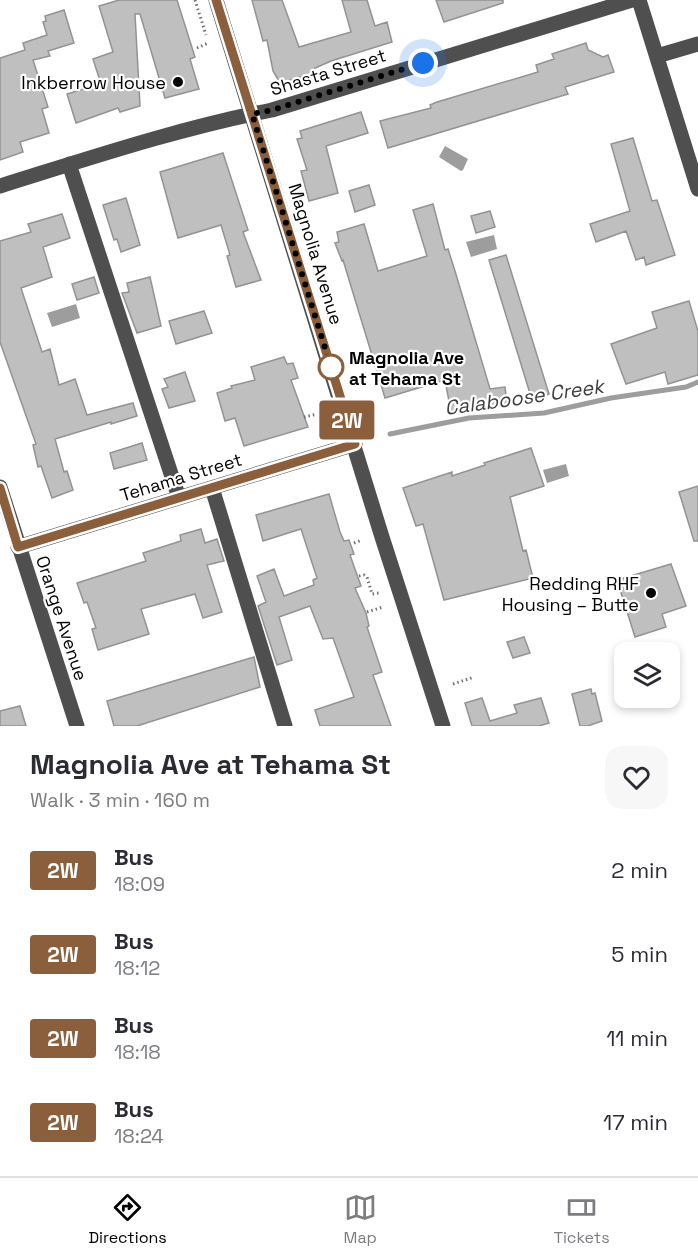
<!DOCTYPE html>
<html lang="en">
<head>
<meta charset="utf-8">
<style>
  body { margin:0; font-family:"Space Grotesk",sans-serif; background:#f7f7f7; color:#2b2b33; height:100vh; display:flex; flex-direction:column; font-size:22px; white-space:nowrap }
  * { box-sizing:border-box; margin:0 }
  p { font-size:20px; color:#7c7c81 }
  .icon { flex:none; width:33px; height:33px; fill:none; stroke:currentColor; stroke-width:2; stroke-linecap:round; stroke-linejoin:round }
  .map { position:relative; height:726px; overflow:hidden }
  .sheet { display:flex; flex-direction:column; background:#fff; flex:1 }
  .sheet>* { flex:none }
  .badge { padding:0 12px; border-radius:4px; font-size:21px; line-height:39px }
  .buttons { position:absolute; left:614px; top:642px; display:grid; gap:12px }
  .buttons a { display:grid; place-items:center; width:66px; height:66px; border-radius:12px; background:#fff; box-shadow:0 3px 9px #0003; font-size:30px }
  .you { position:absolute; width:30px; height:30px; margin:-15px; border:4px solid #fff; border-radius:50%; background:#1a73e8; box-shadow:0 0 0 9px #1a73e833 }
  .map>.badge { position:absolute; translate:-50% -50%; box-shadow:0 0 0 3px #fff }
  .round { display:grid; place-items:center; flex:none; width:63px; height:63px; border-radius:18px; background:#f7f7f7 }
  .summary { display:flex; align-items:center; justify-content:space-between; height:102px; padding:0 30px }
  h1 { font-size:28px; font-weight:600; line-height:45px }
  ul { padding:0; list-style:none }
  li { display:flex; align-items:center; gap:18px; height:84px; padding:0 30px }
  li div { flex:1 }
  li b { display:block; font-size:22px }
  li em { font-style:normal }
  li .badge { min-width:66px; font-weight:700; text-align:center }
  .tabs { display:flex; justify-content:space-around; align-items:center; height:84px; border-top:2px solid #e1e1e2; background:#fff; font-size:16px; color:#7c7c81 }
  .tabs a { display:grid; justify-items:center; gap:3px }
  .tabs .on { color:#000 }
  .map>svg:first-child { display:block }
</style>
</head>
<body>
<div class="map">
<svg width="698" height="726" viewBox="0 0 698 726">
  <rect width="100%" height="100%" fill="#fff"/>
  <!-- water -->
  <path fill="#9d9d9d" d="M 445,146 L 468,159 L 463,170 L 461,171 L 439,157 Z
    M 494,235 L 497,249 L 471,257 L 466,242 Z
    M 76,304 L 80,318 L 52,327 L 47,313 Z
    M 566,464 L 569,476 L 547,483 L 543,470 Z"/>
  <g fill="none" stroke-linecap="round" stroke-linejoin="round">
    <!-- stream -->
    <path stroke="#9d9d9d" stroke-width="5" d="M 390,434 L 469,418 L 544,413 L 611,398 L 686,387 L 698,382"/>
  </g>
  <!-- building -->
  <path fill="#bfbfbf" stroke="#939393" stroke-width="1.5" d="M 119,0 L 177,0 L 195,57 L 190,59 L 199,89 L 165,98 L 140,14 L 135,14 L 140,106 L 120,112 L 118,108 L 76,123 L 67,94 L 101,84 L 93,59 L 113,52 L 99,6 Z
    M 252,0 L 282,0 L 299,47 L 351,32 L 342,0 L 367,0 L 375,26 L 387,22 L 392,42 L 331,61 L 313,69 L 314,73 L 280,83 L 273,71 L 267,40 L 263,41 Z
    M 436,0 L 503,0 L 503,3 L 444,22 Z
    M 64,10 L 74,43 L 48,51 L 50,56 L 33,60 L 48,107 L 42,109 L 49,133 L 20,142 L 23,152 L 0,160 L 0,58 L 25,50 L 23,43 L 47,35 L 43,22 L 46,21 L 45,16 Z
    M 586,43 L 588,50 L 603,57 L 608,55 L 614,72 L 565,87 L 568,94 L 388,148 L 380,121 L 431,108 L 430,105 L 437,102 L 538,72 L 536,65 L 554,59 L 552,54 Z
    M 361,112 L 368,133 L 326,146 L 338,193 L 309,201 L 301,171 L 307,170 L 297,139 L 302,138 L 300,131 Z
    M 633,138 L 652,201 L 657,200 L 675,255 L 646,265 L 644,257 L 636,260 L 626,231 L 596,242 L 590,224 L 630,211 L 611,144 Z
    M 223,153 L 248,230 L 243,232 L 261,280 L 236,287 L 227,256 L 230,255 L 221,225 L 178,238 L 160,172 Z
    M 369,185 L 375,205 L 355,212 L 349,191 Z
    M 126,198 L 140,245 L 121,252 L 117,239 L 114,240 L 103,205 Z
    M 433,204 L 445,250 L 448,249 L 455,271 L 490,389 L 505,387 L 507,404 L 451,412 L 445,380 L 385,398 L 343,260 L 342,261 L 335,243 L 339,242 L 337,232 L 364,224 L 378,271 L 427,256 L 413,210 Z
    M 490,211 L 495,227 L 476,233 L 471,216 Z
    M 62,214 L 70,238 L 43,247 L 52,277 L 21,288 L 42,352 L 50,349 L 59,385 L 75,379 L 87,415 L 133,403 L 137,416 L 111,424 L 111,422 L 55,439 L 64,472 L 67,471 L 73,490 L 52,498 L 41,466 L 38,467 L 33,445 L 36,444 L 0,342 L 0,241 L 31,232 L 28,224 Z
    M 506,255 L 549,394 L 532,400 L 489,260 Z
    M 94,277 L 99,293 L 77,300 L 72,284 Z
    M 150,277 L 161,326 L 137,333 L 122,293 L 129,292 L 127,283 Z
    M 689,301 L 698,331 L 698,375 L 668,384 L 665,372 L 626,384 L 611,344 L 657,328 L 652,312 Z
    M 204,311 L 212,333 L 176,344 L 169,321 Z
    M 284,357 L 287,364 L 293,363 L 298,378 L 291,380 L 308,427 L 244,446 L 235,418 L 225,421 L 217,393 L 232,388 L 231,386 L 255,380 L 251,367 Z
    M 185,372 L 195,401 L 169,408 L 162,389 L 168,387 L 164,379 Z
    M 142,443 L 147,460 L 114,469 L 110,453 Z
    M 531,448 L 544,486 L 510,497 L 523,551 L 526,550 L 533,578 L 444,600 L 423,524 L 416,526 L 403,488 L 452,472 L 452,476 L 485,465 L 484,463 Z
    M 698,486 L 698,541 L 694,541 L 679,492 Z
    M 329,494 L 340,532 L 344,541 L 349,540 L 354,554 L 350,555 L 361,586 L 355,588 L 366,613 L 369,626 L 367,627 L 382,672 L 373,675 L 391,726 L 320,726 L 315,710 L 354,697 L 333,638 L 323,639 L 310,606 L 279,617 L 292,660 L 277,665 L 258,606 L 266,602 L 257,576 L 274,569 L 284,596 L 314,585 L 313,580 L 317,578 L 301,529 L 263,541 L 256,515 Z
    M 201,529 L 205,543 L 217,539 L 224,561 L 207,565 L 222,612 L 203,618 L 195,594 L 141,609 L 149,634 L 98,650 L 92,629 L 96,628 L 87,602 L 84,603 L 77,583 L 146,561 L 143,553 L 181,541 L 180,535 Z
    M 671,564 L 686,606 L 662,614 L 666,627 L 635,637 L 617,580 Z
    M 524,637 L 530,653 L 513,658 L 507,642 Z
    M 254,657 L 260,687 L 137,726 L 114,726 L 107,701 Z
    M 591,689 L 592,694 L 595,693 L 602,721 L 588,726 L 580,726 L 572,694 Z
    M 482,698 L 490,721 L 517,713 L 514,705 L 541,698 L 549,723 L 539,726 L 472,726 L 465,703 Z
    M 20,706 L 26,726 L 0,726 L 0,711 Z"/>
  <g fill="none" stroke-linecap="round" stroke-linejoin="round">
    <!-- path -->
    <path stroke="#717171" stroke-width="3" stroke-dasharray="1.5 3" stroke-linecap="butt" d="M 195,0 L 206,35
      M 197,48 L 208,43
      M 304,417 L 322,413
      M 354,543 L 362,540
      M 359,576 L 364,575 L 367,577 L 372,594 L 379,593
      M 367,612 L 383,607
      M 453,684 L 474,677"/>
    <!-- minor -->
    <path stroke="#4f4f4f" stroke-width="15" d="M 216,0 L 382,537 L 443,726
      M 639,0 L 698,189
      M 657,56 L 698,44
      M 69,164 L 179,498
      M 0,186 C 90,158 180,128 272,110 L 632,0
      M 0,487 L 77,726
      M 212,488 L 285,726
      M 18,547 L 355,444"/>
  </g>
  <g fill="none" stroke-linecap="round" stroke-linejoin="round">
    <!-- line casing -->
    <g stroke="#fff" stroke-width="14">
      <path id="line" d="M 0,488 L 18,547 L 355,444 L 216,0"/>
    </g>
    <!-- line -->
    <use href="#line" stroke="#8b5e3c" stroke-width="9"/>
    <!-- walk -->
    <path stroke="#000" stroke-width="6" stroke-dasharray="0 10.8" d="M 331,367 L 252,114 L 272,110 L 423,63"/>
  </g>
  <!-- markers -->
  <g fill="#000" stroke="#fff" stroke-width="2">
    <circle cx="178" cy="82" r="6"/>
    <circle cx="651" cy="593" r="6"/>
  </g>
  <circle fill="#fff" stroke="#8b5e3c" stroke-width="3" cx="331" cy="367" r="12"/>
  <g text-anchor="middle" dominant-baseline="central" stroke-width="4.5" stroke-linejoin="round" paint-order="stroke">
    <!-- street labels -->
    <g font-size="18" fill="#000" stroke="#fff">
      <text transform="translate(328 72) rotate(-17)">Shasta Street</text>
      <text transform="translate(316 254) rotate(73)">Magnolia Avenue</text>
      <text transform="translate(181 477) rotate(-17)">Tehama Street</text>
      <text transform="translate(62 618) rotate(72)">Orange Avenue</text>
    </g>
    <!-- poi labels -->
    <g font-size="18" fill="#000" stroke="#fff" text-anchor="end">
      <text x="166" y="82">Inkberrow House</text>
      <text x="639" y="583">Redding RHF<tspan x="639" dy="21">Housing – Butte</tspan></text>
    </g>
    <!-- stop labels -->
    <g font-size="18" font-weight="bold" fill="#000" stroke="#fff" text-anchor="start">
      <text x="349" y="357">Magnolia Ave<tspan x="349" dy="21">at Tehama St</tspan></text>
    </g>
    <!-- water labels -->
    <g font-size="20" font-style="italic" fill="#3e3e3e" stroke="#fff">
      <text transform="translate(524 397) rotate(-8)">Calaboose Creek</text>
    </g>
  </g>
</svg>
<div class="buttons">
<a><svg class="icon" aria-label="layers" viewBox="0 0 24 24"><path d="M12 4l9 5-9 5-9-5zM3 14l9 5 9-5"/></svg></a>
</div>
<div class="you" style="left:423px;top:63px"></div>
<b class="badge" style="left:347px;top:420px;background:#8b5e3c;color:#fff">2W</b>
</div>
<section class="sheet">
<div class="summary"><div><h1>Magnolia Ave at Tehama St</h1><p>Walk · 3 min · 160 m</p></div><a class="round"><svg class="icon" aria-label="heart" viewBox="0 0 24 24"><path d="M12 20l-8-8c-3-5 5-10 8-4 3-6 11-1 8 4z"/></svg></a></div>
<ul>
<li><span class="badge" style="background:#8b5e3c;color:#fff">2W</span><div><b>Bus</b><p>18:09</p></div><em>2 min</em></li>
<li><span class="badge" style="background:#8b5e3c;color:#fff">2W</span><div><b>Bus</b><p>18:12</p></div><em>5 min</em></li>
<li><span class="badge" style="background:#8b5e3c;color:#fff">2W</span><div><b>Bus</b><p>18:18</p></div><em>11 min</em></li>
<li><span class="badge" style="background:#8b5e3c;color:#fff">2W</span><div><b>Bus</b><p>18:24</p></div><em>17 min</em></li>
</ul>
</section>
<nav class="tabs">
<a class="on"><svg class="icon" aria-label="directions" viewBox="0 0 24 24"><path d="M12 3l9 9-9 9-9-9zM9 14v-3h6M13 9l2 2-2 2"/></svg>Directions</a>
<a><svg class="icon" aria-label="map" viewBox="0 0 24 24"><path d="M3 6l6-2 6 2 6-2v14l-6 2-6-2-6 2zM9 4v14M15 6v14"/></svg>Map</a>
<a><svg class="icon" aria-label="tickets" viewBox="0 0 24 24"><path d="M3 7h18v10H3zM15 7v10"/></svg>Tickets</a>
</nav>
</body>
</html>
